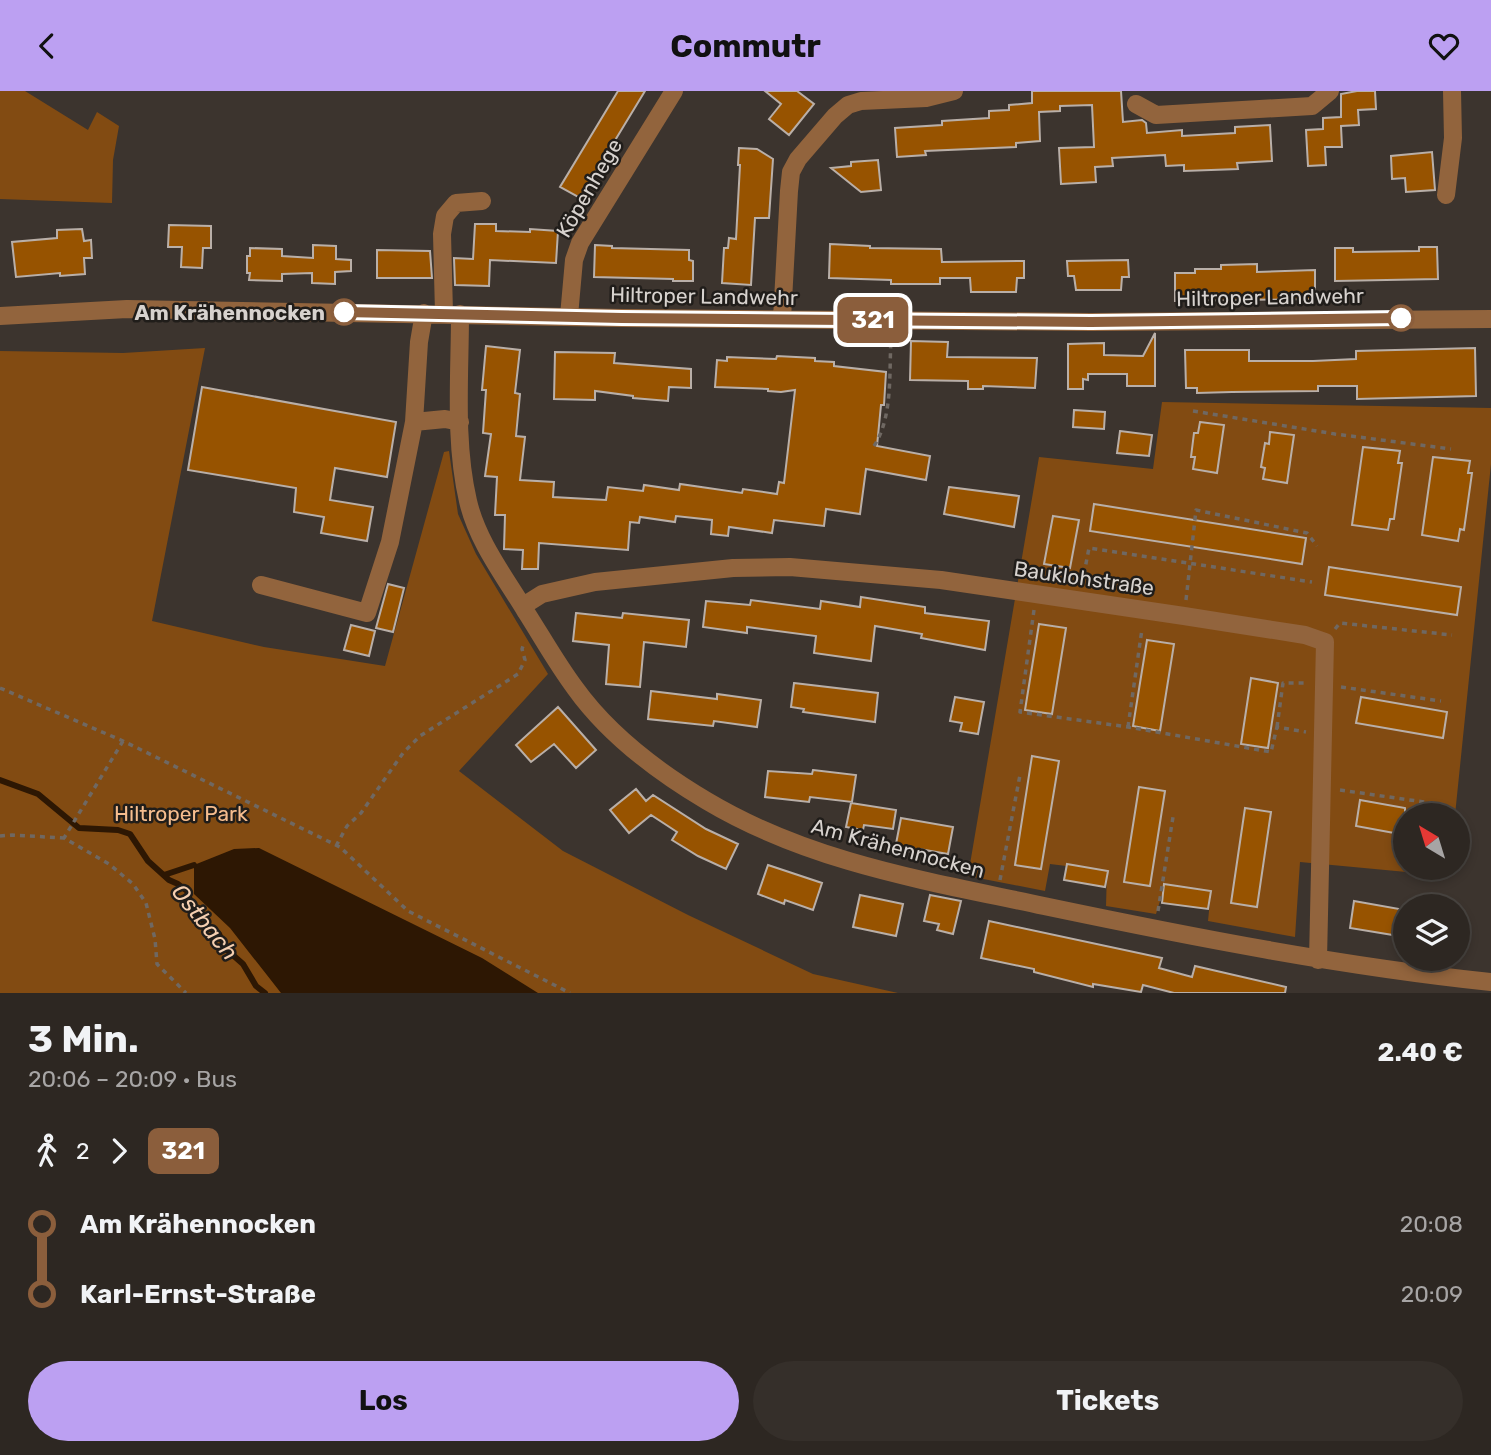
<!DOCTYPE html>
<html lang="de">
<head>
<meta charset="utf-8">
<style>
  body { margin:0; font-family:Rubik,sans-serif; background:#352f2a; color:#f1f3f6; height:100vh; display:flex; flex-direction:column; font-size:26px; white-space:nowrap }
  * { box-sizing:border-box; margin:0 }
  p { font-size:23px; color:#a7a5a5 }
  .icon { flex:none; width:38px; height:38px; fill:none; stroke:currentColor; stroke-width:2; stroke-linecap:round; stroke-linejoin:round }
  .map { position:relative; height:902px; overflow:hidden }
  .details { display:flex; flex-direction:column; background:#2d2722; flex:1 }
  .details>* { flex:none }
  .badge { padding:0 14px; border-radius:10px; font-size:24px; line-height:46px }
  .needle { width:46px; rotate:322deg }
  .tools { position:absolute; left:1393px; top:712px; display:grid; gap:14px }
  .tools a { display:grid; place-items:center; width:77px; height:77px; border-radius:50%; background:#2d2722; box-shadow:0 4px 10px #0003,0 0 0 2px #484440; font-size:35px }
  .map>.badge { position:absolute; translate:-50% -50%; box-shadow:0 0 0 4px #fff }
  .legs { display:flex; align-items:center; gap:10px; height:77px; padding:0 28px; font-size:23px }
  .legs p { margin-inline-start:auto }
  .head { display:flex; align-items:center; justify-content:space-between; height:119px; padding:0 28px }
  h1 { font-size:38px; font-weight:700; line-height:52px }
  .action { display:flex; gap:14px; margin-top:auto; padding:14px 28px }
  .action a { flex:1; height:80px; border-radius:42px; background:#bca0f2; color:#111; font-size:28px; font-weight:700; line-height:80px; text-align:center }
  .action a+a { background:#352f2a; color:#f1f3f6 }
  ul { padding:0 28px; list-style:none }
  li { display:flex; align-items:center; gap:24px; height:70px; font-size:26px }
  li i { display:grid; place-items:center; width:10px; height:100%; margin:0 9px; background:currentColor }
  li i::after { content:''; width:18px; height:18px; margin:-9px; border:5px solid; border-radius:50%; background:#2d2722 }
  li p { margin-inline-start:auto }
  li:first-child i { background:linear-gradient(#0000 50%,currentColor 0) }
  li:last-child i { background:linear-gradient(currentColor 50%,#0000 0) }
  header { display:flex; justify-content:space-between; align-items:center; height:91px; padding:0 28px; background:#bca0f2; color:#111; font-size:32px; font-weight:700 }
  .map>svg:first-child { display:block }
</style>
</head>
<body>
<header><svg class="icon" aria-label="back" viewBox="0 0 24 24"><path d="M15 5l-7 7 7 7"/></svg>Commutr<svg class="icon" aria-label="heart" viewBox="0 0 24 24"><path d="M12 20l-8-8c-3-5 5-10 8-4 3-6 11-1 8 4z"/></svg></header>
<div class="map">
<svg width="1491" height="902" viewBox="0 0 1491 902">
  <rect width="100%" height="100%" fill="#3c342e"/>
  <!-- green -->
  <path fill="#824b12" d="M 0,0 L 25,0 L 88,39 L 97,21 L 119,35 L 113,69 L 112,112 L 0,108 Z
    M 205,257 L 152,530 L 264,556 L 385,575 L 444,361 L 449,360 L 458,423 L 476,463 L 548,583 L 459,680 L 563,760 L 688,824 L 813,883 L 898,902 L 0,902 L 0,260 L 123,262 Z
    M 1162,311 L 1491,317 L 1491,373 L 1455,724 L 1405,724 L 1405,777 L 1450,777 L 1449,785 L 1300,771 L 1295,846 L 1208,830 L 1211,800 L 1165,794 L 1156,823 L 1106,815 L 1107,780 L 1050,773 L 1045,800 L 968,785 L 1039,366 L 1153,378 Z"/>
  <!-- water -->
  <path fill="#2d1703" d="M 259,757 L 482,867 L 538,902 L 281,902 L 230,837 L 194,803 L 194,774 L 234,758 Z"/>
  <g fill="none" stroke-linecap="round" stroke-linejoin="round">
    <!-- stream -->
    <path stroke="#2d1703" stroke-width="6" d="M 0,689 L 38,703 L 79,737 L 118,739 L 130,743 L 148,770 L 169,789 L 178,793 L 187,800 L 194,821 L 201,826 L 207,836 L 219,843 L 226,858 L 243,873 L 256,895 L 265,902
      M 164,784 L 194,774"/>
  </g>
  <!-- building -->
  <path fill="#975300" stroke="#b9afa8" stroke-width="2" d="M 618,0 L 645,0 L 580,107 L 560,96 Z
    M 765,0 L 797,0 L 814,13 L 789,44 L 769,28 L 781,13 Z
    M 1032,0 L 1121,0 L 1123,31 L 1142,29 L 1146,32 L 1147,42 L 1182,39 L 1182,45 L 1217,43 L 1235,42 L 1235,36 L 1270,34 L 1272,70 L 1237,72 L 1238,78 L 1184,80 L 1184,74 L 1166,75 L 1165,64 L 1112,67 L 1113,75 L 1095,76 L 1096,91 L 1061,93 L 1059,57 L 1094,56 L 1092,14 L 1060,15 L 1060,20 L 1039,21 L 1040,50 L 1016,52 L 1016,56 L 925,60 L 926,64 L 897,66 L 895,37 L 942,34 L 942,30 L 989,27 L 989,20 L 1009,19 L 1009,14 L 1032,12 Z
    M 1357,0 L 1375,0 L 1376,18 L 1358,19 L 1359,34 L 1341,35 L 1342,56 L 1325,56 L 1326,74 L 1308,75 L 1306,39 L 1323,38 L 1323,27 L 1341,26 L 1341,3 Z
    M 739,57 L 757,58 L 773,68 L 769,127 L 755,127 L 751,194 L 722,192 L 724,157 L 728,157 L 729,147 L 736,148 L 740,74 L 738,74 Z
    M 1432,61 L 1435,99 L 1406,101 L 1405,87 L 1392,88 L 1391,65 Z
    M 878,69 L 881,99 L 861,101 L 831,77 L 851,75 L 851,71 Z
    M 475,133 L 496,133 L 496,140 L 530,141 L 530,138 L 558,140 L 556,172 L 490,169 L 489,195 L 455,194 L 454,167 L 473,168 Z
    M 169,134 L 211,135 L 211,157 L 203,157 L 202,177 L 181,176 L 182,156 L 168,156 Z
    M 82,138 L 84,150 L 91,149 L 92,167 L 84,167 L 85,183 L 60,185 L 60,182 L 16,186 L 12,151 L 57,147 L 57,139 Z
    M 830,153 L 870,155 L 870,157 L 941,158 L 942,171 L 1024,170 L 1024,187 L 1017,187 L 1016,201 L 971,201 L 970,187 L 940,187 L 940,193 L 891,193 L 891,189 L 829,187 Z
    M 313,154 L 336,155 L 336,168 L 351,169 L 351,180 L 335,181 L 335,193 L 312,192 L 312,182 L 282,183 L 282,190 L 249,189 L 250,182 L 247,182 L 247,165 L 250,165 L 250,157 L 282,158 L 282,165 L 313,167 Z
    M 595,154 L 612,155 L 612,157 L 689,159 L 689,169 L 693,170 L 693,190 L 673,190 L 673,188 L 594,186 Z
    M 1419,156 L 1437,156 L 1438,188 L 1335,190 L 1335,157 L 1353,157 L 1353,161 L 1419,160 Z
    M 377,159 L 430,160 L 432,187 L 377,187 Z
    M 1128,169 L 1129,186 L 1122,186 L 1121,199 L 1076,199 L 1074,185 L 1068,185 L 1067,170 Z
    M 1257,173 L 1257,181 L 1315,179 L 1315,208 L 1175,210 L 1175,182 L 1195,182 L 1195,178 L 1221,178 L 1221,174 Z
    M 1155,242 L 1155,295 L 1127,295 L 1127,283 L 1088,283 L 1088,289 L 1083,288 L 1083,298 L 1068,298 L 1068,253 L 1104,252 L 1104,264 L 1143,265 Z
    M 911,250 L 948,251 L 947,266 L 1037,267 L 1035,297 L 983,295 L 983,298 L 968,298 L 968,290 L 910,289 Z
    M 486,255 L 520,259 L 515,302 L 520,303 L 516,345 L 525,346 L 520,389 L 554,391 L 553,406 L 606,409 L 608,396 L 643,400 L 644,394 L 679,399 L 680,393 L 742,402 L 743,398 L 777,403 L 779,391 L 784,392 L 795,299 L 781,301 L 768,300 L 768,298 L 715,296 L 717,269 L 727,270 L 727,266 L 776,268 L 777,265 L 815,267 L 815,270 L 834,271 L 834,275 L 886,281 L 884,314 L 881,314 L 877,355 L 930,365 L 926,389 L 866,378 L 860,423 L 826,418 L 824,435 L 774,429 L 772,442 L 729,436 L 728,445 L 711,443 L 712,429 L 676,425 L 675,431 L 640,426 L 639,432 L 630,431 L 628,459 L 539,452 L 538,478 L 522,478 L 523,459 L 504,458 L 505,424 L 495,424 L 497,386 L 485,385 L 491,343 L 483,342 L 486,299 L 482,299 Z
    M 1475,257 L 1476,305 L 1357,308 L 1357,295 L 1318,295 L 1318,300 L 1232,301 L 1197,302 L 1197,297 L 1186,297 L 1185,259 L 1249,259 L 1249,270 L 1313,270 L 1356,268 L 1356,260 Z
    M 555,261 L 615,262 L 614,272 L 691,278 L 691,297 L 669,296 L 668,310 L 633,307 L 633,305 L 595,300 L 595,309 L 554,308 Z
    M 202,296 L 396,331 L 387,386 L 335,377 L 330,409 L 373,416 L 367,450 L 321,442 L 324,426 L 294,421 L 296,397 L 188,379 Z
    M 1074,319 L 1105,321 L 1104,338 L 1073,336 Z
    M 1200,331 L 1224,334 L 1217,382 L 1193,378 L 1195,366 L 1191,366 L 1194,342 L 1198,342 Z
    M 1120,340 L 1152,344 L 1149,365 L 1117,362 Z
    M 1270,341 L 1294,344 L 1287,392 L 1263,388 L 1265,377 L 1261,376 L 1265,352 L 1269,353 Z
    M 1363,356 L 1400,360 L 1398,372 L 1402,372 L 1396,413 L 1394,428 L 1390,428 L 1388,439 L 1352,434 Z
    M 1433,366 L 1470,370 L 1468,382 L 1472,382 L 1464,439 L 1460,438 L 1458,450 L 1422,444 Z
    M 949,396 L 1019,405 L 1014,436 L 944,423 Z
    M 1094,413 L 1306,447 L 1302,473 L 1090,440 Z
    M 1053,425 L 1079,429 L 1070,477 L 1044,473 Z
    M 1329,476 L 1461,496 L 1457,524 L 1325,504 Z
    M 388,493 L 404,497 L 393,541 L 376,537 Z
    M 861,506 L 925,516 L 925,522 L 989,530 L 985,559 L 921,547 L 922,543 L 875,535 L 871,570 L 814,562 L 816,545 L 747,536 L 747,542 L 703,536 L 706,510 L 750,514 L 751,509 L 820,518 L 821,510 L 860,516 Z
    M 576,522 L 622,527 L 623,522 L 689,529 L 686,556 L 644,551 L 640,596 L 606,593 L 609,554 L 573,550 Z
    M 1039,533 L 1066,537 L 1052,623 L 1025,619 Z
    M 351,534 L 375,540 L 369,565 L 344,559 Z
    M 1147,549 L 1174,553 L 1160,640 L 1133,635 Z
    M 1251,587 L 1278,592 L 1268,657 L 1241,653 Z
    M 794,592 L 878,602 L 875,631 L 803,621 L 804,618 L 791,616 Z
    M 651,600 L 717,608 L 717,603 L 761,609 L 757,636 L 714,630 L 713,635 L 648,628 Z
    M 955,606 L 984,611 L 978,643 L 960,640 L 962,632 L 950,630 Z
    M 1361,606 L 1447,621 L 1443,647 L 1356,632 Z
    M 558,616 L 596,659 L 576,677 L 554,653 L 531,671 L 516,654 Z
    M 1032,665 L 1059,670 L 1041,778 L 1015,774 Z
    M 813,679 L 856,684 L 852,711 L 810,706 L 809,711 L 765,706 L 768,680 L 812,683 Z
    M 1139,696 L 1165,700 L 1150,795 L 1124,791 Z
    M 636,698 L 646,710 L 653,704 L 706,738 L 738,753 L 726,778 L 698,765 L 672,749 L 677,741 L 651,724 L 629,742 L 610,719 Z
    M 1360,709 L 1405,717 L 1405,744 L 1356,735 Z
    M 851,712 L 896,719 L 893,738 L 864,734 L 863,739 L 846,736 Z
    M 1245,717 L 1271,721 L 1257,816 L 1231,812 Z
    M 901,727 L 953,736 L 948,763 L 919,758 L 919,762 L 895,758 Z
    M 1067,773 L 1108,780 L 1105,796 L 1064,789 Z
    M 768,774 L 822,792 L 813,819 L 785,809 L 784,813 L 758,803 Z
    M 1164,793 L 1211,800 L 1208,818 L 1162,812 Z
    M 860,804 L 903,813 L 896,845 L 853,836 Z
    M 930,804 L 961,810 L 953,843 L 937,839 L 939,833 L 924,830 Z
    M 1354,810 L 1405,819 L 1405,846 L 1350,837 Z
    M 989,830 L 1162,867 L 1159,877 L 1192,886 L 1195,875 L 1286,896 L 1285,902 L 1174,902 L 1143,894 L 1141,901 L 1093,893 L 1093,896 L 1034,881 L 1034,878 L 981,867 Z"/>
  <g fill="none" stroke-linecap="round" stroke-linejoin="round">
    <!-- path -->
    <path stroke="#6f6862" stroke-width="3.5" stroke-dasharray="5 5" stroke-linecap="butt" d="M 1193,320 L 1335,343 L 1451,358
      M 874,355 C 893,326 889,282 891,248
      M 1082,493 L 1089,457 L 1312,491
      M 1186,509 L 1196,419 L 1307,442 L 1317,455
      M 1034,519 L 1020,621 L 1128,636 L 1271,661 L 1277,636 L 1306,641
      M 1335,538 L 1340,532 L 1452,544
      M 1341,596 L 1441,610
      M 0,597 L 123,650 L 340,756 L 408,820 L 570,902
      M 1128,636 L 1142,538
      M 1277,636 L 1283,592 L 1306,592
      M 123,650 L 64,747 L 109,773 L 133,793 L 146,812 L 155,848 L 157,873 L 186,902
      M 1340,699 L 1445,714
      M 0,745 L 12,744 L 64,747
      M 336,755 L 347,735 L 361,722 L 403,662 L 420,645 L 518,583 L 525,569 L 522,558 L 524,552
      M 1000,789 L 1020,684
      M 1158,820 L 1173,726"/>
    <!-- minor -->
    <path stroke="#92643d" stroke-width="18" d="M 1136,13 L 1156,24 L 1312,15 L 1330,0
      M 1446,104 L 1453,47 L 1452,0
      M 444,222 L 442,143 L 445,125 L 456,112 L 482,110
      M 460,223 C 460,284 454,350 468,410 C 477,450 505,486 526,521 C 542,546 557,573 575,597 C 608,643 658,681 707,710 C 811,772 928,790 1044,815 C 1192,846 1340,875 1491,891
      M 0,225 L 127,218 L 622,227 L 1091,231 L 1491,228
      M 569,225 L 574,169 L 580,152 L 674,0
      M 782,228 L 789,100 L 791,81 L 798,68 L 835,25 L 848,14 L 861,10 L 926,7 L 954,0
      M 414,331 L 419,251 L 424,222
      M 261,494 L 367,522 L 390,451 L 414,331 L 445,328 L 460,331
      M 523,515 L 542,503 L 595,491 L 733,477 L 790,476 L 941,489 L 1184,525 L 1305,544 L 1325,551 L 1318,869"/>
  </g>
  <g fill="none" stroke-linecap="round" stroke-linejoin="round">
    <!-- line-1 casing -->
    <g stroke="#fff" stroke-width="16">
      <path id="line-1" d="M 344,221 L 622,227 L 1091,231 L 1401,227"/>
    </g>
    <!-- line-1 -->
    <use href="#line-1" stroke="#8b5e3c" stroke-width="10"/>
  </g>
  <!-- markers -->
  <g fill="#fff" stroke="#8b5e3c" stroke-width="3.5">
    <circle cx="344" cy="221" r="12"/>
    <circle cx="1401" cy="227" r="12"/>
  </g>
  <g text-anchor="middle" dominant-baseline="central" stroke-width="5" stroke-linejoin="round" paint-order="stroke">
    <!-- street labels -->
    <g font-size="21" fill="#d7d2ce" stroke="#201d1a">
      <text transform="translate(589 97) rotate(-60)">Köpenhege</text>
      <text transform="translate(704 205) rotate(1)">Hiltroper Landwehr</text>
      <text transform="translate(1270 206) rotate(-1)">Hiltroper Landwehr</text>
      <text transform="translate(1084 487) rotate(8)">Bauklohstraße</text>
      <text transform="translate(898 757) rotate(15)">Am Krähennocken</text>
    </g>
    <!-- stop labels -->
    <g font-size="21" font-weight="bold" fill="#d7d2ce" stroke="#201d1a" text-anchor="end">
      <text x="325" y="221">Am Krähennocken</text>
    </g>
    <!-- park labels -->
    <g font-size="21" fill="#f6bd8e" stroke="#201d1a">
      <text x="181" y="722">Hiltroper Park</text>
    </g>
    <!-- water labels -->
    <g font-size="23" font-style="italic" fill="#f5cfb0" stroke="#201d1a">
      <text transform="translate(205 831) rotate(51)">Ostbach</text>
    </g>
  </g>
</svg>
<div class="tools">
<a><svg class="needle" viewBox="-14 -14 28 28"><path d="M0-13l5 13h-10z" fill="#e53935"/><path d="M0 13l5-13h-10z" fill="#a7a5a5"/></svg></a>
<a><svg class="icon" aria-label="layers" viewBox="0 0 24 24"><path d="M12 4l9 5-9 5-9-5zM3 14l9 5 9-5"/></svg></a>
</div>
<b class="badge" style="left:873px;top:229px;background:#8b5e3c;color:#fff">321</b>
</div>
<section class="details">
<div class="head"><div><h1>3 Min.</h1><p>20:06 – 20:09 · Bus</p></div><b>2.40 €</b></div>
<div class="legs"><svg class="icon" aria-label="walk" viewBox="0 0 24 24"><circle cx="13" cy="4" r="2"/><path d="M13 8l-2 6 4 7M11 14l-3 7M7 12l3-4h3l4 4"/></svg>2<svg class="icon" aria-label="forward" viewBox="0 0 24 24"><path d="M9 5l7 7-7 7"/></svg><b class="badge" style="background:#8b5e3c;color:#fff">321</b></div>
<ul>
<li><i style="color:#8b5e3c"></i><b>Am Krähennocken</b><p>20:08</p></li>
<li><i style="color:#8b5e3c"></i><b>Karl-Ernst-Straße</b><p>20:09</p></li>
</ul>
<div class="action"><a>Los</a><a>Tickets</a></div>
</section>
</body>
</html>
